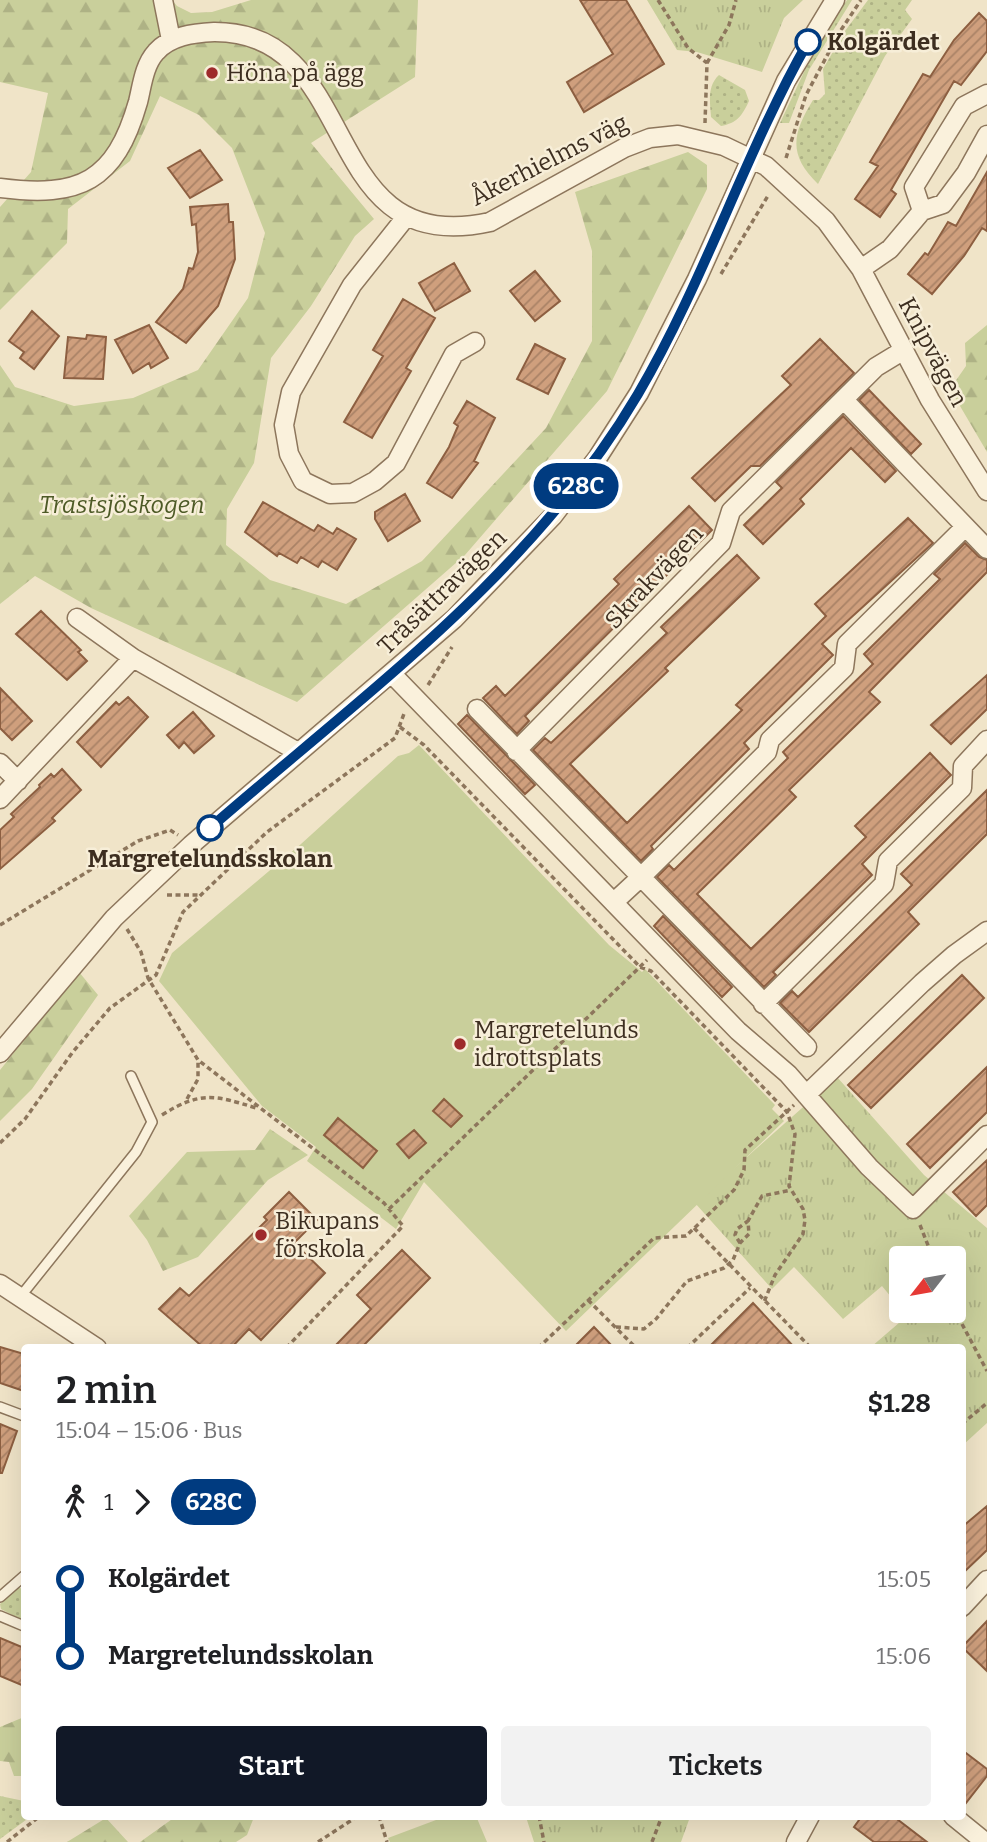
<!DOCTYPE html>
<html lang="en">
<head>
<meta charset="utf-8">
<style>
  body { margin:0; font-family:Bitter,serif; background:#f2f2f2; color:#202124; height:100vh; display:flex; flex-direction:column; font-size:26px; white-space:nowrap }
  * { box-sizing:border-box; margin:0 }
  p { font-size:23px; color:#757577 }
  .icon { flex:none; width:38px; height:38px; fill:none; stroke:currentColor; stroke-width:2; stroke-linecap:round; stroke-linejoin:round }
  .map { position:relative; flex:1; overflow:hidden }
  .details { position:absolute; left:21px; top:1344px; width:945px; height:476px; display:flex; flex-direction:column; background:#fff; border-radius:7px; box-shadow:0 7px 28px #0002 }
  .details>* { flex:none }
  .badge { padding:0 14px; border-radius:23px; font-size:24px; line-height:46px }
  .needle { width:46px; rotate:239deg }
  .tools { position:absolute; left:889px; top:1246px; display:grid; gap:14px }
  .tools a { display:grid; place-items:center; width:77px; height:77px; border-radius:7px; background:#fff; box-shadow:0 7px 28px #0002; font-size:35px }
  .map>.badge { position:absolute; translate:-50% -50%; box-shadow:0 0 0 4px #fff }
  .legs { display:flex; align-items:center; gap:10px; height:77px; padding:0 35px; font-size:23px }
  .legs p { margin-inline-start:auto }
  .headline { display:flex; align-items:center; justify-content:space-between; height:119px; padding:0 35px }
  h1 { font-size:38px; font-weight:600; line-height:52px }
  .action { display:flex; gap:14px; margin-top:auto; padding:14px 35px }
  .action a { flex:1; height:80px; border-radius:7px; background:#111827; color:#fff; font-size:28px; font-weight:600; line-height:80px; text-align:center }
  .action a+a { background:#f2f2f2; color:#202124 }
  ul { padding:0 35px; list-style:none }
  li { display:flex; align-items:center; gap:24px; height:77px; font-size:26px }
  li i { display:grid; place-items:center; width:10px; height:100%; margin:0 9px; background:currentColor }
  li i::after { content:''; width:18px; height:18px; margin:-9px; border:5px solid; border-radius:50%; background:#fff }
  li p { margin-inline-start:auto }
  li:first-child i { background:linear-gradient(#0000 50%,currentColor 0) }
  li:last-child i { background:linear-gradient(currentColor 50%,#0000 0) }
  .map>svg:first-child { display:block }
</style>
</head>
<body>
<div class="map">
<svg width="987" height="1842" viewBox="0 0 987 1842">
  <defs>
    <pattern id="grass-dots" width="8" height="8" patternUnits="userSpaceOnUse" patternTransform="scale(1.75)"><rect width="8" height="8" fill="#c9cf9b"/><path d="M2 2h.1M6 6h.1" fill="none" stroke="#aeb285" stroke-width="1.8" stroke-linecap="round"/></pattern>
    <pattern id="forest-firs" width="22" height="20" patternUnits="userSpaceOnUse" patternTransform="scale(1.75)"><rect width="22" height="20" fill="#c9cf9b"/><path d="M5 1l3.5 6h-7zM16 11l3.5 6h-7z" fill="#aeb285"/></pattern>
    <pattern id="park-tufts" width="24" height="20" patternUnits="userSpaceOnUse" patternTransform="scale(1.75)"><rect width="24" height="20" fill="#c9cf9b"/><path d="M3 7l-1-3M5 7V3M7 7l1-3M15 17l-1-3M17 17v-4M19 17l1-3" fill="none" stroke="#aeb285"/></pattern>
    <pattern id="building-hatch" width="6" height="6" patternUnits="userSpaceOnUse" patternTransform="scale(1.75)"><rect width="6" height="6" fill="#cf9f7d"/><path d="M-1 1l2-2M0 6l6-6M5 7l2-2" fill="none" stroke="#a98266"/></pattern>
  </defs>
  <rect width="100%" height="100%" fill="#f0e4c8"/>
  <!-- grass -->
  <path fill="url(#grass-dots)" d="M 847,0 L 852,0 L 809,70 L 789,123 L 780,123 L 813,53 Z
    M 868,0 L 912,0 L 905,10 L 912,19 L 885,56 L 818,184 C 788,155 792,134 813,100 L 819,100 L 825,94 L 823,69 L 845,31 Z
    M 719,75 L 745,90 L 749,101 C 742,116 737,123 721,126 L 711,117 C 710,102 707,86 719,75 Z
    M 19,1587 L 24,1591 L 24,1621 L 1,1609 L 0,1604 Z
    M 0,1796 L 24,1801 L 24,1816 L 30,1817 L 0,1839 Z"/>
  <!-- forest -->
  <path fill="url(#forest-firs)" d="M 0,0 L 172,0 L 177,6 L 191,13 L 212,12 L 251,0 L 418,0 L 415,77 L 311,143 L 374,219 L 355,236 L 311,306 L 271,358 L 254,463 L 227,509 L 226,545 L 270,580 L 346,604 L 422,561 L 546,428 L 592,341 L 592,251 L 575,192 L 688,152 L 707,165 L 707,189 L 607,391 L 465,555 L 297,702 L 91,608 L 35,576 L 0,604 L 0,365 L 15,387 L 74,406 L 133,398 L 198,370 L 248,298 L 265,233 L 232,148 L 199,115 L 160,96 L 130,161 L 68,209 L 67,243 L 0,310 L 0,207 L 31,172 L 48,93 L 0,82 Z
    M 987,325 L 987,452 L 950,389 L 966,366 L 965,343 Z
    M 79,972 L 98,995 L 32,1089 L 0,1121 L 0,1070 Z
    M 270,1129 L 308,1155 L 268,1180 L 198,1257 L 163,1271 L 147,1240 L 129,1216 L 187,1152 L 255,1150 Z
    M 24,1717 L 24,1776 L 14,1776 L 9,1762 L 0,1761 L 0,1727 Z
    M 175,1817 L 175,1816 L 254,1817 L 247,1835 L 236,1842 L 140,1842 Z
    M 106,1818 L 128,1842 L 67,1842 Z"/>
  <!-- park -->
  <path fill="url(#park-tufts)" d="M 647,0 L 803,0 L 784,18 L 762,72 L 697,52 L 677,50 Z
    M 837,1077 L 924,1175 L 987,1228 L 987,1423 L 963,1445 L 962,1348 L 871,1347 L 907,1316 L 903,1311 L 954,1311 L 954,1258 L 901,1258 L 901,1309 L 882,1286 L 843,1319 L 794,1267 L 772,1289 L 695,1203 Z
    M 526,1817 L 526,1816 L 690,1817 L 681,1842 L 534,1842 Z"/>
  <!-- garden -->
  <path fill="#c9cf9b" d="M 419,745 L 609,945 L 642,972 L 645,969 L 775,1105 L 772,1109 L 784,1121 L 566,1331 L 424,1182 L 396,1229 L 307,1161 L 316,1147 L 262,1106 L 159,981 L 172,953 L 301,844 L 398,756 L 409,753 Z
    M 476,1816 L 487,1842 L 390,1842 L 388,1838 L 444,1817 Z"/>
  <!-- building -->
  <path fill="url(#building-hatch)" stroke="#8d5f41" stroke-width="2" d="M 580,0 L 626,0 L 664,64 L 584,112 L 567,82 L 613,54 Z
    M 979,13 L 987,21 L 987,51 L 961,85 L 954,81 L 891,190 L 896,194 L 880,217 L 855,199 L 878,166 L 870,162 L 923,74 L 930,77 L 954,40 Z
    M 200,150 L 222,180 L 190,198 L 168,168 Z
    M 987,172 L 987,231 L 982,228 L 964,256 L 932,294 L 908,274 L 925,253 L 928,255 L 948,222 L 956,226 Z
    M 228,204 L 229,222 L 233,222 L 235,259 L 218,306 L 186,343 L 156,322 L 183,289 L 189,268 L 193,269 L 198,252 L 196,224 L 192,225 L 190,207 Z
    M 454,263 L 470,291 L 435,311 L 419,283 Z
    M 535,271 L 560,301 L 535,321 L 510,291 Z
    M 403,299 L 435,318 L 406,368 L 411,371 L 372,438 L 344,422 L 383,356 L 373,350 Z
    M 32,311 L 59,336 L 34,369 L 20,358 L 24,352 L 9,341 Z
    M 149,325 L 168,358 L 151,368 L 149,363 L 133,373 L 115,340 Z
    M 87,335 L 106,337 L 103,379 L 64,378 L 68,337 L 86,339 Z
    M 820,339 L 854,373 L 760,466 L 751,466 L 715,501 L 692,478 L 791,385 L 782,376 Z
    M 535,344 L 565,359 L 548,394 L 517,379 Z
    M 869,390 L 921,444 L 911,454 L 859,400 Z
    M 467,401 L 495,418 L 474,461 L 478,463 L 452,498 L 427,483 L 449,447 L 458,426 L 454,423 Z
    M 843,416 L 896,471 L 885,482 L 851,448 L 800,499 L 804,504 L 763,544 L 744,525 L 782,488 L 776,482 Z
    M 405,494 L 420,521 L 388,541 L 375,519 L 375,512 Z
    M 263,502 L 314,531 L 318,525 L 333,534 L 337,528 L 356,539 L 337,570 L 322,561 L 318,567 L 301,557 L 297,563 L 279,553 L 277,556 L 245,532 Z
    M 689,506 L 712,530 L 525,716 L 529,721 L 517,734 L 483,698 L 496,686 L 505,696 L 619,584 L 614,579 Z
    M 908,518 L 933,543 L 822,644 L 833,655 L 744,743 L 749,749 L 651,846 L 653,849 L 641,861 L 533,750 L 545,738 L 551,743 L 667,633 L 661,627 L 737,555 L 759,578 L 665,668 L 668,671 L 570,764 L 627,823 L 742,710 L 736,705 L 826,616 L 815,604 Z
    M 965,543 L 979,557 L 987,560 L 987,572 L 869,692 L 880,702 L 789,790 L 796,797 L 697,894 L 751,949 L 866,837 L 855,826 L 930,753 L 951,775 L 862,864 L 872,875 L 773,972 L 776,975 L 764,987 L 657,877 L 669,865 L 674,870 L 788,758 L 783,752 L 873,664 L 864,654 L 940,579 L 934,574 Z
    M 41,611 L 81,650 L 78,652 L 87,661 L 67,680 L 16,634 Z
    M 987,675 L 987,709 L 951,744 L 931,725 Z
    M 0,688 L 32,721 L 12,740 L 0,728 Z
    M 128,697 L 148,717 L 101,767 L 77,742 L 116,702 L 119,705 Z
    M 193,712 L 214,736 L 194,753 L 184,742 L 179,748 L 167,735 Z
    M 467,715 L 535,785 L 525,794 L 458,724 Z
    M 62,769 L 81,790 L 52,818 L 55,821 L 0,869 L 0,830 L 14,817 L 11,814 L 40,787 L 39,785 L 51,774 L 54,777 Z
    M 987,790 L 987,834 L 908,912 L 919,924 L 809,1032 L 780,1003 L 792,991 L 798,997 L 912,885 L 901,874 Z
    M 663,916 L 732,987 L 722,997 L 654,926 Z
    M 962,975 L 984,998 L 871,1108 L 848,1085 Z
    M 987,1067 L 987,1112 L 930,1168 L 907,1144 Z
    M 444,1099 L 462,1116 L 451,1127 L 433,1111 Z
    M 338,1118 L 377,1151 L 363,1168 L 324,1135 Z
    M 414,1130 L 426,1143 L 409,1158 L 397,1144 Z
    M 987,1160 L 987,1205 L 976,1216 L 953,1192 Z
    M 289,1192 L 317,1220 L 294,1243 L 325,1273 L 261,1340 L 249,1329 L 231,1348 L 204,1348 L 159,1309 L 180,1288 L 189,1296 L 267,1220 L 264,1217 Z
    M 402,1250 L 430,1278 L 361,1348 L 333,1348 L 371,1309 L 357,1295 Z
    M 753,1303 L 795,1348 L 708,1348 Z
    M 594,1327 L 614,1348 L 573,1348 Z
    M 0,1347 L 24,1354 L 24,1391 L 0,1383 Z
    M 0,1424 L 17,1431 L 2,1473 L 0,1473 Z
    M 987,1506 L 987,1550 L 962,1574 L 962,1527 Z
    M 987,1621 L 987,1671 L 962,1647 Z
    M 0,1638 L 24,1648 L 24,1686 L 0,1676 Z
    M 962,1750 L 987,1769 L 987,1776 L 962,1808 Z
    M 862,1816 L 893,1816 L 927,1842 L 874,1842 L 854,1827 Z"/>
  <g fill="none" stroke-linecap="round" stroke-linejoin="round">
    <!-- service casing -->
    <g stroke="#8d765c" stroke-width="12">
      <path id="service" d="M 20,1297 L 136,1152 L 152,1122 L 131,1076
        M 0,1407 L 24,1416
        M 0,1597 L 24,1576
        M 0,1616 L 24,1626"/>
    </g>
    <!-- minor casing -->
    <g stroke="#8d765c" stroke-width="21">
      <path id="minor" d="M 163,0 L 171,40
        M 0,188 C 80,198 115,182 138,102 C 142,86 144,65 156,52 C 170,36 193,33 214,32 C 365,31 315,261 490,222 L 624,148 L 650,138 L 678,135 L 724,146 L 766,166 L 826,221 L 861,269 L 930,400 L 987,491
        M 922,211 L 943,204 L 966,173 L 987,135
        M 406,217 L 352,285 L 291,392 L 284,425 L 289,454 L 303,481 L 330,494 L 353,493 L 375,481 L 396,463 L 454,354 L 475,342
        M 861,269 L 890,249 L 922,211 L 914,187 L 964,106 L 987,94
        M 844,400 L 987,549
        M 77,618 L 133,658
        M 392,674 L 738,1031 L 788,1074 L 869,1167 L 913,1209 L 987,1135
        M 477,709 L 641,877 L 614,902
        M 516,751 L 721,543 L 731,511 L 876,367 L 904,350
        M 0,763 L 18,781
        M 0,799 L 133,658 L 298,752
        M 763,1004 L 884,884 L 888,861 L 962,788 L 963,766 L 987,740
        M 807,1047 L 641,877 L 767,752 L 770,740 L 844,668 L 847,644 L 965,527
        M 0,1053 L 114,918 L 191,845 L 454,619 L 553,516 L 598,457 L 639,393 L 697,279 L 786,81 L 835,0
        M 806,1095 L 922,983 L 954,955 L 987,931
        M 0,1284 L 97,1348
        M 962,1607 L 987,1580
        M 953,1816 L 985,1842
        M 796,1842 L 810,1816"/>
    </g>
    <!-- path -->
    <path stroke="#8d765c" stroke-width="3.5" stroke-dasharray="5 3.5" stroke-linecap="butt" d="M 658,0 L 688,48 L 707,63 L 705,123
      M 841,30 L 861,0
      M 707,63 L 729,25 L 736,0
      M 786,158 L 806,95 L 837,37
      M 721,274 L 769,194
      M 428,685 L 452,647
      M 400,727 L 424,745 L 640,967 L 651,971 L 787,1112 L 795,1134 L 789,1186 L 803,1209 L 805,1220 L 803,1234 L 775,1275 L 764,1302
      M 167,895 L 198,895
      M 0,925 L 138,841 L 170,830 L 178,835
      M 127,929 L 141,952 L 148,978 L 198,1060 L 384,1203 L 403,1226 L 286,1348
      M 187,1099 L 198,1079 L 198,1060
      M 162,1115 C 200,1091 215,1095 256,1108
      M 0,1143 L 25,1119 L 72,1053 L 110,1008 L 156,975 L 183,912 L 267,832 L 395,738 L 405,711
      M 389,1209 L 647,960
      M 920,1225 L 933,1258
      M 694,1228 L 811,1348
      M 740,1243 L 735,1235 L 737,1229 L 748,1221
      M 588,1300 L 636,1348
      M 954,1309 L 987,1371
      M 616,1327 L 644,1329 L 656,1319 L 687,1281 L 724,1268 L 733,1260 L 740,1243 L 749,1234 L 748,1221 L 762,1196 L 791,1190
      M 538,1348 L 654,1238 L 686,1236 L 734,1190 L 744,1170 L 745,1150 L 794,1105
      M 687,1348 L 750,1288
      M 962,1424 L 987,1403
      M 379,1816 L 387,1842
      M 539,1816 L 544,1842
      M 7,1842 L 40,1816
      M 318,1842 L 358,1816
      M 652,1842 L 662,1816"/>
    <!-- service -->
    <use href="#service" stroke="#faf1dc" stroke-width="9"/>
    <!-- minor -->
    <use href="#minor" stroke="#faf1dc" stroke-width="18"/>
  </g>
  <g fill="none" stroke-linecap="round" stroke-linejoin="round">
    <!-- line-1 casing -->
    <g stroke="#fff" stroke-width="16">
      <path id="line-1" d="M 210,828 C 364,694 533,573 638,394 C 704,282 744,155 808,42"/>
    </g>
    <!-- line-1 -->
    <use href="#line-1" stroke="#003b80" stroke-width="10"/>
  </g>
  <!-- markers -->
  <g fill="#fff" stroke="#003b80" stroke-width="3.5">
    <circle cx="808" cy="42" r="12"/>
    <circle cx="210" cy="828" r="12"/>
  </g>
  <g fill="#9e2a2b" stroke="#f7eed8" stroke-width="2.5">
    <circle cx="212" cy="73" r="7"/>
    <circle cx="460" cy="1044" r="7"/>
    <circle cx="261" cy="1235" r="7"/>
  </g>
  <g text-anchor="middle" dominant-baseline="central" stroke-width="5" stroke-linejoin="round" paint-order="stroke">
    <!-- stop labels -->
    <g font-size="24" font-weight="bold" fill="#3d2e20" stroke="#f7eed8" text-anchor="start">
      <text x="827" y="42">Kolgärdet</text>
      <text x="210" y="859" text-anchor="middle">Margretelundsskolan</text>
    </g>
    <!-- poi labels -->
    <g font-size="24" fill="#3d2e20" stroke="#f7eed8" text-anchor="start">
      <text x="226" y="73">Höna på ägg</text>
      <text x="474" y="1030">Margretelunds<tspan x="474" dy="28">idrottsplats</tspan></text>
      <text x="275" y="1221">Bikupans<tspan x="275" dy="28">förskola</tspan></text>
    </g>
    <!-- street labels -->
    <g font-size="24" fill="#3d2e20" stroke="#f7eed8">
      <text transform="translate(549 160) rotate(-27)">Åkerhielms väg</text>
      <text transform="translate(933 352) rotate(62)">Knipvägen</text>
      <text transform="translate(654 577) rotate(-47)">Skrakvägen</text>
      <text transform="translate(442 592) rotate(-44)">Tråsättravägen</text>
    </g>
    <!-- park labels -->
    <g font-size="24" font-style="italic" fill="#4d5a26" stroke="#f7eed8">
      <text x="122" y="505">Trastsjöskogen</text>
    </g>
  </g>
</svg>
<div class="tools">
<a><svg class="needle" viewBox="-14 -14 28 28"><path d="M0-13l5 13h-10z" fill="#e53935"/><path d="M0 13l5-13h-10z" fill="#757577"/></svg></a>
</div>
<b class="badge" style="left:576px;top:486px;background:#003b80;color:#fff">628C</b>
<section class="details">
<div class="headline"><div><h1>2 min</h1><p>15:04 – 15:06 · Bus</p></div><b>$1.28</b></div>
<div class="legs"><svg class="icon" aria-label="walk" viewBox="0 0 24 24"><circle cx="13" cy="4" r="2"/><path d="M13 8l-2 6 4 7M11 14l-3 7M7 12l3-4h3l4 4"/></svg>1<svg class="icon" aria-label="forward" viewBox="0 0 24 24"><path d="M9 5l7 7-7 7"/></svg><b class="badge" style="background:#003b80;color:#fff">628C</b></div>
<ul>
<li><i style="color:#003b80"></i><b>Kolgärdet</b><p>15:05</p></li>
<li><i style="color:#003b80"></i><b>Margretelundsskolan</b><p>15:06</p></li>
</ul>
<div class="action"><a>Start</a><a>Tickets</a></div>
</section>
</div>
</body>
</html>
